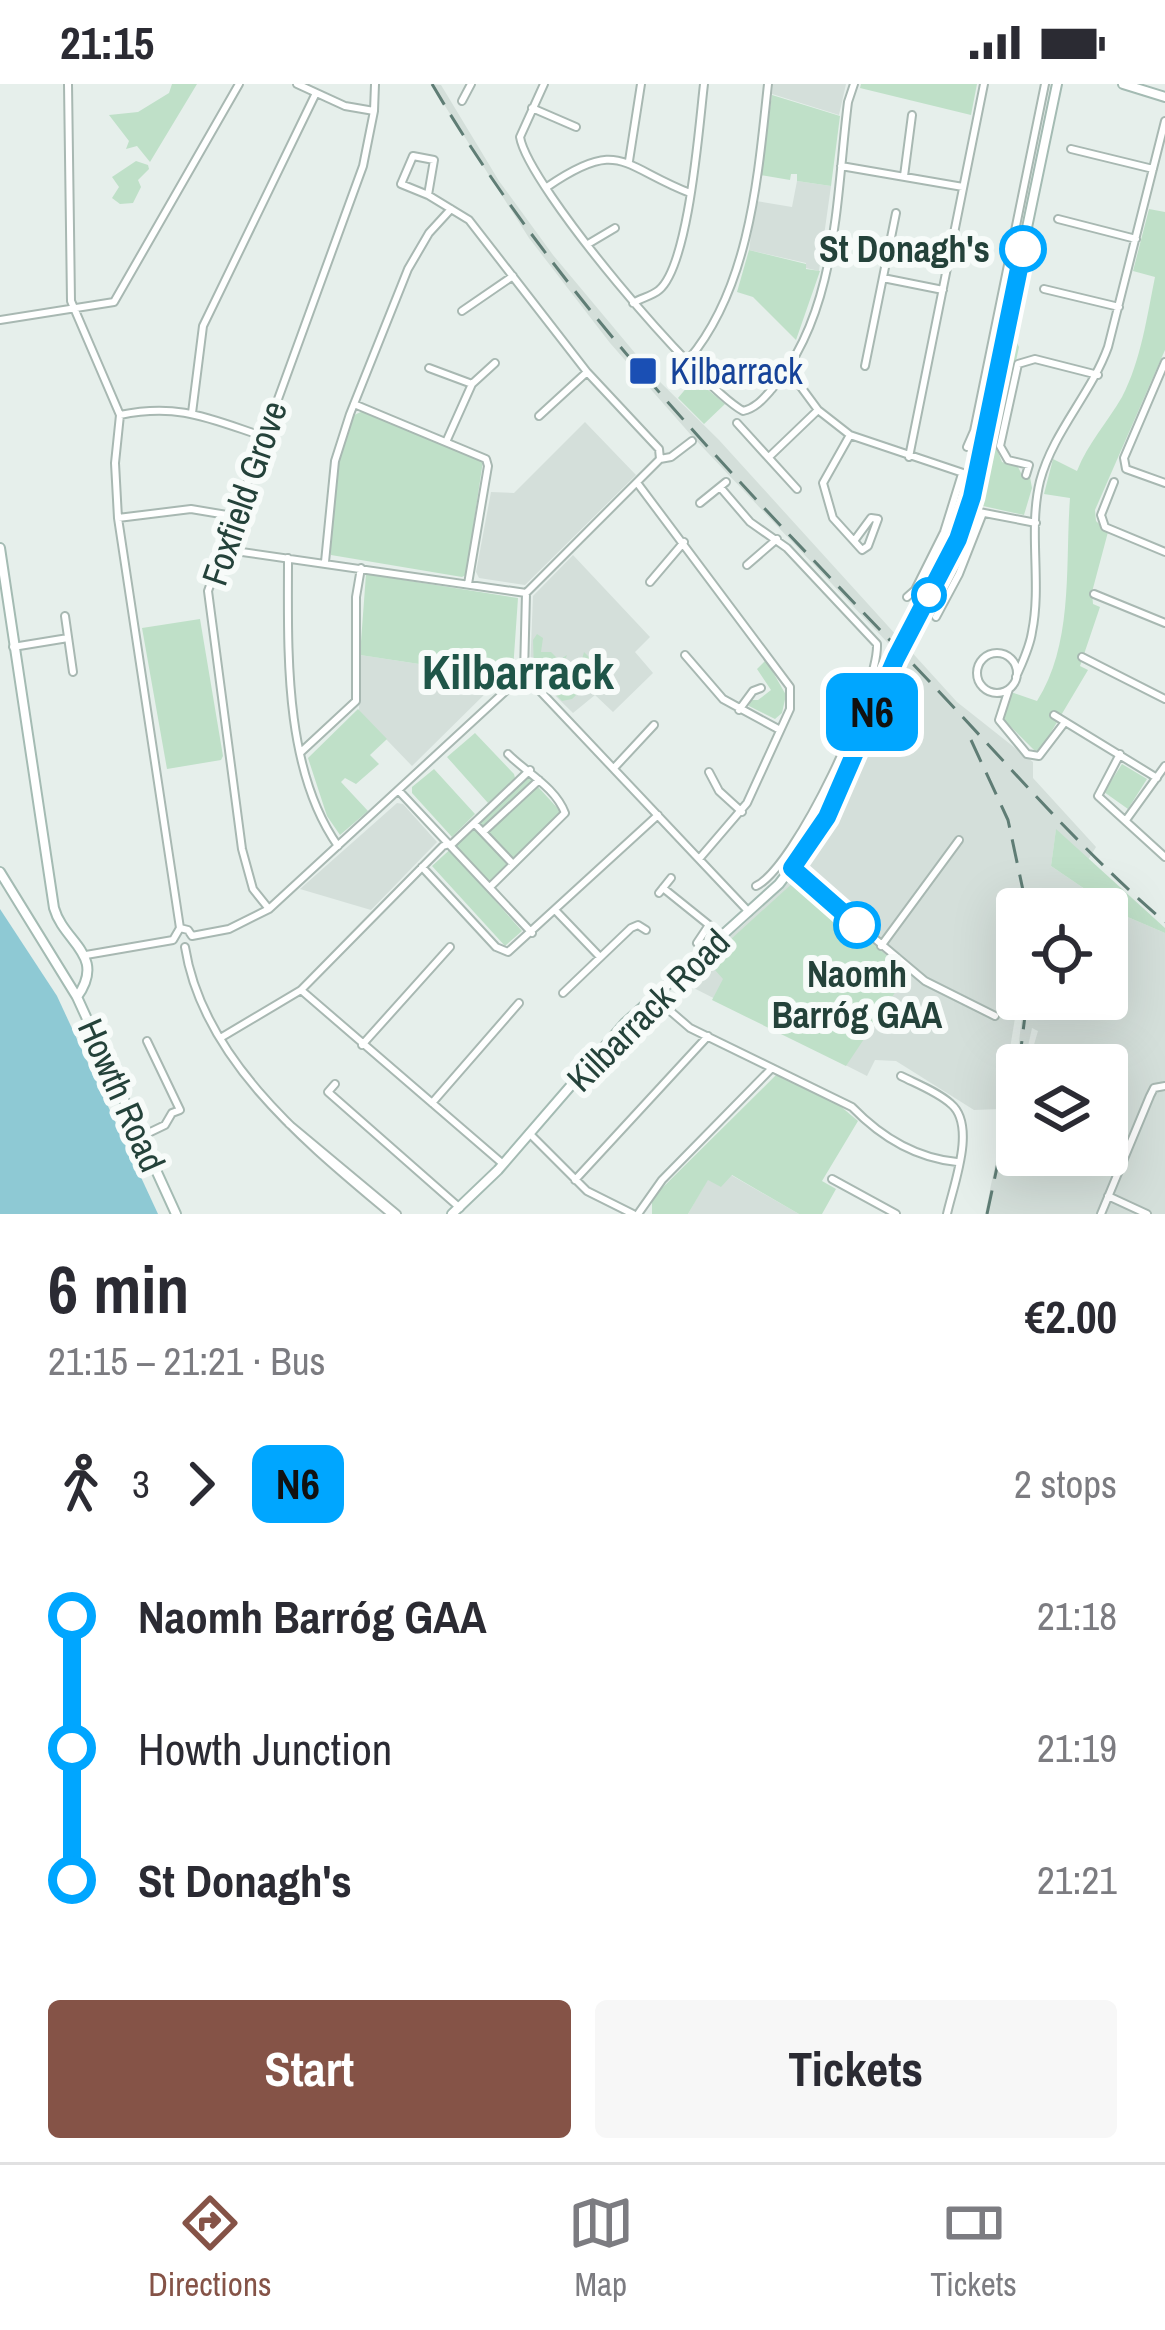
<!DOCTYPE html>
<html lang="en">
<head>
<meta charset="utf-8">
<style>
  body { margin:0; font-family:"Archivo Narrow",sans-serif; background:#f7f7f7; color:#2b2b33; height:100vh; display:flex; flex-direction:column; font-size:45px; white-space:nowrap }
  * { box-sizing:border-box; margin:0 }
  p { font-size:39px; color:#7c7c81 }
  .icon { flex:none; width:66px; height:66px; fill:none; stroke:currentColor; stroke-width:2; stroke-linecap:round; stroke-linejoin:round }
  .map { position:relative; height:1130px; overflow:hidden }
  .side { display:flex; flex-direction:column; background:#fff; flex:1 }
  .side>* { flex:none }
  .badge { padding:0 24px; border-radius:18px; font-size:42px; line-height:78px }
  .fabs { position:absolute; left:996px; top:804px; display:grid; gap:24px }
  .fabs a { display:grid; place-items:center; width:132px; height:132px; border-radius:12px; background:#fff; box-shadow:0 12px 48px #0002; font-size:60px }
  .map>.badge { position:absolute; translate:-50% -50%; box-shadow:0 0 0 6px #fff }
  .legs { display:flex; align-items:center; gap:18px; height:132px; padding:0 48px; font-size:39px }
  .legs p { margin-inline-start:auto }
  .summary { display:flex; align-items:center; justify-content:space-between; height:204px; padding:0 48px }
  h1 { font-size:66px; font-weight:700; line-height:90px }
  .primary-button { display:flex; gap:24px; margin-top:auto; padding:24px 48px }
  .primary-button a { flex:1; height:138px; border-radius:12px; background:#855347; color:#fff; font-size:48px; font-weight:700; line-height:138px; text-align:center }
  .primary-button a+a { background:#f7f7f7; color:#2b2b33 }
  ul { padding:0 48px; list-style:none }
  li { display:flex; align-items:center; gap:42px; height:132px; font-size:45px }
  li i { display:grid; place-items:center; width:18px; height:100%; margin:0 15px; background:currentColor }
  li i::after { content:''; width:30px; height:30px; margin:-15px; border:9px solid; border-radius:50%; background:#fff }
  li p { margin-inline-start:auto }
  li:first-child i { background:linear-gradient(#0000 50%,currentColor 0) }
  li:last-child i { background:linear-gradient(currentColor 50%,#0000 0) }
  .status { display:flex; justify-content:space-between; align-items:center; height:84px; padding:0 60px; background:#fff; direction:ltr }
  .status svg { height:33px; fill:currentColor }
  .dock { display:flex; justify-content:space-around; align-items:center; height:168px; border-top:3px solid #e1e1e2; background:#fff; font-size:33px; color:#7c7c81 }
  .dock a { display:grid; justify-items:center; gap:6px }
  .dock .on { color:#855347 }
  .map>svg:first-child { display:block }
</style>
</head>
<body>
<div class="status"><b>21:15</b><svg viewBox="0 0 49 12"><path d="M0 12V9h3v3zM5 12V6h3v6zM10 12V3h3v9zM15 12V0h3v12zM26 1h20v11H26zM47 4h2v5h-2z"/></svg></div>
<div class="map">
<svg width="1165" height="1130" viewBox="0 0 1165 1130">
  <rect width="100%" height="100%" fill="#e6efeb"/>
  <!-- built -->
  <path fill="#d4dfda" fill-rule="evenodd" d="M 431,0 L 441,1 L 499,97 L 553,171 L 655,293 L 719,356 L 957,618 L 1033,678 L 1033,694 L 1096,763 L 1088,776 L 1056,746 L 1051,782 L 1123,831 L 1165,849 L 1165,1130 L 985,1130 L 1017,975 L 1024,915 L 1107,915 L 1107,825 L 1017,825 L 1016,928 L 1000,1025 L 974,1026 L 896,977 L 875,976 L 867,992 L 676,895 L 743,841 L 802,782 L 836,725 L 903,575 L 691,351 L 610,259 L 529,154 ZM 1032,944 L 1038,947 L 1028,981 L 1107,981 L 1107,1071 L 1017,1071 L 1017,981 L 1024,981 Z
    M 773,0 L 846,0 L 839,31 L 772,10 Z
    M 797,97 L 831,102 L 819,187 L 806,184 L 806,179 L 749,166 L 756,117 L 792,123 Z
    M 585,338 L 636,391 L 525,501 L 479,494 L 476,488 L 491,408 L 514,409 Z
    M 573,471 L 650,553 L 635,568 L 653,589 L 613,628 L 595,611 L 573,629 L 530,587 L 533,512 Z
    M 360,571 L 485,590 L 494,601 L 412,682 L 359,627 Z
    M 397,719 L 403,720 L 437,758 L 371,826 L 300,805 Z
    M 731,1091 L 799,1130 L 688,1130 L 708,1095 Z"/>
  <!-- green -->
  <path fill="#bfe0c8" d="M 172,0 L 197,0 L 150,78 L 137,62 L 126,65 L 129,57 L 109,31 L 138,28 L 169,9 Z
    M 861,0 L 977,0 L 971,31 L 860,4 Z
    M 772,11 L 840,32 L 831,102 L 797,97 L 797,90 L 791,90 L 790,96 L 760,91 Z
    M 136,77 L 148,81 L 149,85 L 138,96 L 141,103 L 133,119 L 120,120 L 112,114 L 119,103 L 112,93 Z
    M 1149,125 L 1165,128 L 1165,266 L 1095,426 L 1096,437 L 1108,448 L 1092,508 L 1093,520 L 1100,523 L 1080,582 L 1088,586 L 1041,665 L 1035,667 L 1002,634 L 1011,608 L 1037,617 C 1074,559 1065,481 1070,414 L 1044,410 L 1053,375 L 1077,387 C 1088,359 1107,339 1122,313 C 1141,277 1147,232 1155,193 L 1133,187 Z
    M 749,166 L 806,180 L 806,185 L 820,187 L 796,256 L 753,213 L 737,208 Z
    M 1015,255 L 1019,263 L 997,365 L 1002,378 L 1018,383 L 1022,391 L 1030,393 L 1032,404 L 1024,431 L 983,422 Z
    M 688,302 L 707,305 L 725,320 L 704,340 L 678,314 Z
    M 363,327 L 483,377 L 466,491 L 462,493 L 331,471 C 329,423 337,377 352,332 Z
    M 366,490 L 518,514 L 513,586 L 502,575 L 485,590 L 360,571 Z
    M 200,535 L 223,672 L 221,676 L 167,685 L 142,544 Z
    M 537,550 L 543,554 L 541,568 L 551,568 L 559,576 L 567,571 L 564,579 L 556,582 L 560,598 L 566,603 L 589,587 L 581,579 L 584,568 L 602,586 L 572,615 L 562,617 L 534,588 L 533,556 Z
    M 766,576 L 786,611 L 782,629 L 775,635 L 749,622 L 750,616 L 758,616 L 771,606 L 757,585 Z
    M 358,625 L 387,655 L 370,671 L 379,680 L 356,700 L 345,694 L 341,698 L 368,727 L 340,751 L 327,732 L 308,674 Z
    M 475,649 L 514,690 L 515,694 L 488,719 L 447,673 Z
    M 1122,680 L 1147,695 L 1128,725 L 1104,708 Z
    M 434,685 L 475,730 L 452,753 L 412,709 L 412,703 Z
    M 529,693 L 562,729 L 484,804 L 522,847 L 505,862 L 432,782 Z
    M 1056,745 L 1165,844 L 1165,849 L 1123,831 L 1051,782 Z
    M 796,796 L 908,889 L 846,982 L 712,916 L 723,895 L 707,877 Z
    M 776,991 L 839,1021 L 858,1037 L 822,1097 L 836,1105 L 822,1130 L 799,1130 L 732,1091 L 721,1103 L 708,1096 L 688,1130 L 652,1130 L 652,1114 Z"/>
  <!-- water -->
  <path fill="#8ec9d4" d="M 0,825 L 57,912 L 158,1130 L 0,1130 Z"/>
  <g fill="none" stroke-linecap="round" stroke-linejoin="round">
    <!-- street casing -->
    <g stroke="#a8b8b2" stroke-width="10">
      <path id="street" d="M 68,0 L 71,217 L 120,331 L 115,379 L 118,434 L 180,844
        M 297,0 L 345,22 L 374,27
        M 544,0 L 520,53 C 528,102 697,301 743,327 C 756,324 763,315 772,305 C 838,229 836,113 848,18 L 854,0
        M 462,17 L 471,0
        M 532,24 L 576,43
        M 1071,65 L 1153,85
        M 629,77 L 641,0
        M 841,82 L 963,103
        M 904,92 L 912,31
        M 547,103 C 620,53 621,82 690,109
        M 428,111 L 401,100 L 413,72 L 434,76 L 428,111 L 469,136 L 587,288 L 659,365 L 660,375
        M 1058,135 L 1136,155
        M 588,160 L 615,144
        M 883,194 L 943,206
        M 1044,205 L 1119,223
        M 633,219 C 641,214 652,212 659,206 C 689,181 699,42 704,0
        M 462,227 L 513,192
        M 0,236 L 114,218 L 239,0
        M 689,275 C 750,202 758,92 768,0
        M 1165,278 L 1124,374 L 1126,385 L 1165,399
        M 865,282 L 896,129
        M 429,284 L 472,300 L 446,358
        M 787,284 L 818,326 L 850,351 L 975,393
        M 472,300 L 495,279
        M 354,320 L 486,375 L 488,382 L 468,500
        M 192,329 L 203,242 L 316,9
        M 120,331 C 178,319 208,334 262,352
        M 539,332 L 587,288
        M 737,339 L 797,405
        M 850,351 L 823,399 L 833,434 L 862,466 L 868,462 L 878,435 L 871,434 L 854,457
        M 967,363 L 974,347 L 1045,0
        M 769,373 L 818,326
        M 909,373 L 984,0
        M 660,375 L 671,373 L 692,357
        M 1026,391 L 1029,381 L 1008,376 L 1000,362 L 1018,280 L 1035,275 L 1098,291
        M 1114,398 L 1101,431 L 1105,443 L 1165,468
        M 638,400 L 790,603 L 790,625 L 747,719 L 699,775
        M 720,403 L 750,438 L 787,464 L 877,560 C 879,604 796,783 756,802
        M 700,419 L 726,398
        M 969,426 L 1036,439
        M 118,434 L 191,425 L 233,432
        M 221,465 L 526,509
        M 288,474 C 288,565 283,684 338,762
        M 325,478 L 335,377 L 350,330 L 408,185 L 429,149 L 451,125
        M 747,481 L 777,455
        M 650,498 L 684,458
        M 526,509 L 524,590 L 749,828
        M 526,509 L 659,376
        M 1094,510 L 1165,539
        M 907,513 L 915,506 L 944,448 L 962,390
        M 65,532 L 73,588
        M 936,533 L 959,490 L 983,429
        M 13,563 L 68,554
        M977 589a20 20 0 1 1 40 0a20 20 0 1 1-40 0Z
        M 685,571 L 723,615 L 780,646
        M 1082,573 L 1165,615
        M 1016,593 C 1022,579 1030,563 1032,548 C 1042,499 1028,446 1040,397 C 1053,348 1091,310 1108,263 L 1165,37
        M 1009,605 L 999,636 L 1027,670 L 1039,672 L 1065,638
        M 739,626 L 753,607 L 761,604
        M 1054,631 L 1157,694
        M 301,668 L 356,617 L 356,513 L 361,484
        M 1120,670 L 1098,712 L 1165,773
        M 614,684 L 654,641
        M 709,688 L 719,707 L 742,728
        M 399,707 L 532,849
        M 1126,736 L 1165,682
        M 474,739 L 513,780
        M 483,748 L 539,696
        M 422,783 L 496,863 L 508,868 L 658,731
        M 792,785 L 925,897 L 995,932
        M 490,803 L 565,729 C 555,703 527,689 508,670
        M 663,804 L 709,841 L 697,859 L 704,866
        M 659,809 L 671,794
        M 269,825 L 253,805 L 242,765 L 208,507 L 363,82 L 374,27 L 375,0
        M 555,826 L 600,873
        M 881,862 L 959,756
        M 185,863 C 203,977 309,1061 391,1130
        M 86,871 L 173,856 L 180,844 L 188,846 L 192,852 L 229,845 L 269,825 L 524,590
        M 301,906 L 503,1080
        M 563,909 L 631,844 L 638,841 L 646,846
        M 654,913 L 690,944 L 852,1023 C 881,1053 916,1074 957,1078
        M 222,953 L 301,906 L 443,762 L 453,759 L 530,686
        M 362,961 L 450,863
        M 901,992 C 917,1000 938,1008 951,1020 C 977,1042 953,1102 947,1130
        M 335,1000 L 328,1008 L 460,1124
        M 432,1019 L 519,919
        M 289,1040 L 397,1130
        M 529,1049 L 587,1107 L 633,1130
        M 140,1053 L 165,1041 L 172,1029 L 180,1026 L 147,957
        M 832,1095 L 896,1130
        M 575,1096 L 708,952
        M 1108,1112 L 1147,1130
        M 638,1130 L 662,1096 L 772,984
        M 1101,1130 L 1150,1012 L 1154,1004 L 1165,1002"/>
    </g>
    <!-- secondary casing -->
    <g stroke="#a4bbb3" stroke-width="12">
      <path id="secondary" d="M 1123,0 L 1165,13
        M 0,464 L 54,824 C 64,859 107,871 77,913
        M 0,788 L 77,913 L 176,1130
        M 452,1130 L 498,1086 L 625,939 L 779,800 L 811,758 L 827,732 L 901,564 L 949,473 L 968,426 L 1057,0"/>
    </g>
    <!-- street -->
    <use href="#street" stroke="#fff" stroke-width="6"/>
    <!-- secondary -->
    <use href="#secondary" stroke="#fff" stroke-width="8"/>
    <!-- rail -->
    <path stroke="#5f7d75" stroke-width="3" stroke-dasharray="24 12" stroke-linecap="butt" d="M 432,0 C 558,215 734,393 905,572 C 992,661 1070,757 1165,838
      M 971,656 L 1008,736 L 1027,825
      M 1019,981 L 1027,915
      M 987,1130 L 1017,990"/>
  </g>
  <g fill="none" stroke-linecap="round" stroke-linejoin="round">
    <!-- line-1 casing -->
    <g stroke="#fff" stroke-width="27">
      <path id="line-1" d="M 857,841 L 792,784 L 827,733 L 896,574 L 958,455 L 972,413 L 1023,165"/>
    </g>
    <!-- line-1 -->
    <use href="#line-1" stroke="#00a6ff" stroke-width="18"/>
  </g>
  <!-- markers -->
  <g fill="#fff" stroke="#00a6ff" stroke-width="6">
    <circle cx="1023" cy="165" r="21"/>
    <circle cx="929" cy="511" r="15"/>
    <circle cx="857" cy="841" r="21"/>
  </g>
  <rect fill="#1a4fb4" stroke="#f7fbf9" stroke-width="4.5" x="628" y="272" width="30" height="30" rx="6"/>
  <g text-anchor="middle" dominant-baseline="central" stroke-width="12" stroke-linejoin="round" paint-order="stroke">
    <!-- stop labels -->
    <g font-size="36" font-weight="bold" fill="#24423a" stroke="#f7fbf9" text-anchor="end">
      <text x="990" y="165">St Donagh's</text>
      <text x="857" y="890" text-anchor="middle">Naomh<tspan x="857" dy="41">Barróg GAA</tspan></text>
    </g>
    <!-- transit labels -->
    <g font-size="36" fill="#164399" stroke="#f7fbf9" text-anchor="start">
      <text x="670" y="287">Kilbarrack</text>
    </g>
    <!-- street labels -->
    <g font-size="36" fill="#24423a" stroke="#f7fbf9">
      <text transform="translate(244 409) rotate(-71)">Foxfield Grove</text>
      <text transform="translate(648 926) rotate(-45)">Kilbarrack Road</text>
      <text transform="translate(122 1011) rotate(66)">Howth Road</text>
    </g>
    <!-- district labels -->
    <g font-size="48" font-weight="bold" fill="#1f5548" stroke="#f7fbf9">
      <text x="518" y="587">Kilbarrack</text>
    </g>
  </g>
</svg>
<div class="fabs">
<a><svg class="icon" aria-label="locate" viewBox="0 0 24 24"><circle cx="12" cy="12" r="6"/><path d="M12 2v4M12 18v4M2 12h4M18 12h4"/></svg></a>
<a><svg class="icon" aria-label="layers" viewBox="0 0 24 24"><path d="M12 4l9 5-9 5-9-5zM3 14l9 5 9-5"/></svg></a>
</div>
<b class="badge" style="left:872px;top:628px;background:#00a6ff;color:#111">N6</b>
</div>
<section class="side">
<div class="summary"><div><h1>6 min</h1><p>21:15 – 21:21 · Bus</p></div><b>€2.00</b></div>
<div class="legs"><svg class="icon" aria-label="walk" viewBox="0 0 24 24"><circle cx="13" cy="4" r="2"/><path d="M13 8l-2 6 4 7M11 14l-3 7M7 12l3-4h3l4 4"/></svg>3<svg class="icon" aria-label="forward" viewBox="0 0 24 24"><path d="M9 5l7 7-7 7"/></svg><b class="badge" style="background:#00a6ff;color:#111">N6</b><p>2 stops</p></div>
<ul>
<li><i style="color:#00a6ff"></i><b>Naomh Barróg GAA</b><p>21:18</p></li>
<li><i style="color:#00a6ff"></i><span>Howth Junction</span><p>21:19</p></li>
<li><i style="color:#00a6ff"></i><b>St Donagh's</b><p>21:21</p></li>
</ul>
<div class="primary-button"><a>Start</a><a>Tickets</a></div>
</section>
<nav class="dock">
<a class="on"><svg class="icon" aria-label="directions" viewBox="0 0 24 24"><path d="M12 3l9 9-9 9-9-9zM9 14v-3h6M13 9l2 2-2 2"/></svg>Directions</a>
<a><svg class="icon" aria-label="map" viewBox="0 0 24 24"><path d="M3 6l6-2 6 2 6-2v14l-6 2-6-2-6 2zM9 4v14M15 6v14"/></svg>Map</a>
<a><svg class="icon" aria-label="tickets" viewBox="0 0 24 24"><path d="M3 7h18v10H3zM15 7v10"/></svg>Tickets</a>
</nav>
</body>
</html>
